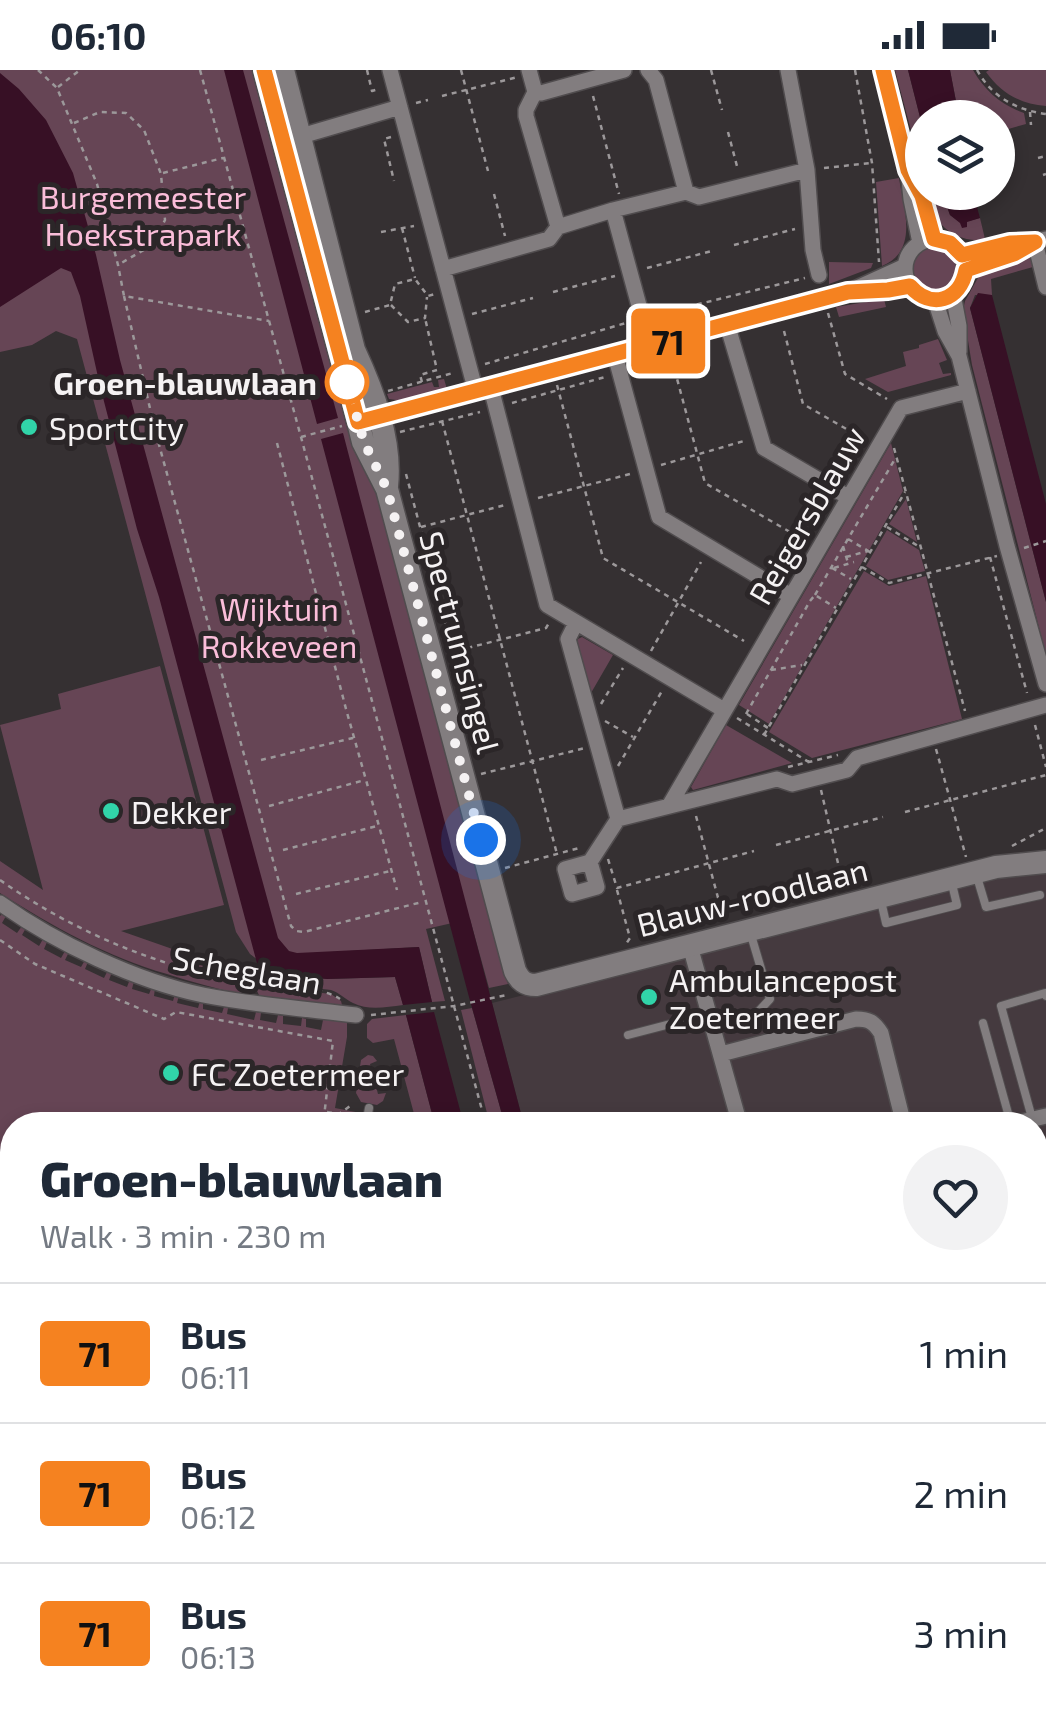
<!DOCTYPE html>
<html lang="en">
<head>
<meta charset="utf-8">
<style>
  body { margin:0; font-family:"Exo 2",sans-serif; background:#f2f2f3; color:#1f2937; height:100vh; display:flex; flex-direction:column; font-size:38px; white-space:nowrap }
  * { box-sizing:border-box; margin:0 }
  p { font-size:32px; color:#747a83 }
  .icon { flex:none; width:55px; height:55px; fill:none; stroke:currentColor; stroke-width:2; stroke-linecap:round; stroke-linejoin:round }
  .map { position:relative; flex:1; overflow:hidden }
  .sheet { position:absolute; left:0px; top:1042px; width:1048px; height:612px; display:flex; flex-direction:column; background:#fff; border-radius:40px 40px 0 0; box-shadow:0 5px 15px #0003 }
  .sheet>* { flex:none }
  .badge { padding:0 20px; border-radius:8px; font-size:35px; line-height:65px }
  .fabs { position:absolute; left:905px; top:30px; display:grid; gap:20px }
  .fabs a { display:grid; place-items:center; width:110px; height:110px; border-radius:50%; background:#fff; box-shadow:0 5px 15px #0003; font-size:50px }
  .you { position:absolute; width:50px; height:50px; margin:-25px; border:8px solid #fff; border-radius:50%; background:#1a73e8; box-shadow:0 0 0 15px #1a73e833 }
  .map>.badge { position:absolute; translate:-50% -50%; box-shadow:0 0 0 5px #fff }
  .round { display:grid; place-items:center; flex:none; width:105px; height:105px; border-radius:52px; background:#f2f2f3 }
  .head { display:flex; align-items:center; justify-content:space-between; height:170px; padding:0 40px }
  h1 { font-size:48px; font-weight:800; line-height:75px }
  ul { padding:0; list-style:none }
  li { display:flex; align-items:center; gap:30px; height:140px; padding:0 40px; border-top:2px solid #e0e1e3 }
  li div { flex:1 }
  li b { display:block; font-size:38px }
  li em { font-style:normal }
  li .badge { min-width:110px; font-weight:700; text-align:center }
  .status { display:flex; justify-content:space-between; align-items:center; height:70px; padding:0 50px; background:#fff; direction:ltr }
  .status svg { height:28px; fill:currentColor }
  .map>svg:first-child { display:block }
</style>
</head>
<body>
<div class="status"><b>06:10</b><svg viewBox="0 0 49 12"><path d="M0 12V9h3v3zM5 12V6h3v6zM10 12V3h3v9zM15 12V0h3v12zM26 1h20v11H26zM47 4h2v5h-2z"/></svg></div>
<div class="map">
<svg width="1046" height="1654" viewBox="0 0 1046 1654">
  <rect width="100%" height="100%" fill="#353032"/>
  <!-- built -->
  <path fill="#453a3f" d="M 1046,793 L 1046,1069 L 1035,1072 L 1035,1055 L 524,1055 L 492,933 Z
    M 1046,1185 L 1046,1654 L 676,1654 L 661,1643 L 1035,1642 L 1035,1188 Z"/>
  <!-- green -->
  <path fill="#664555" d="M 0,0 L 256,0 L 347,346 L 344,347 L 348,361 L 351,361 L 378,421 L 508,914 L 489,918 L 470,849 L 426,859 L 445,931 L 432,932 L 419,877 L 314,883 L 262,893 L 250,884 L 236,862 L 77,269 L 56,261 L 32,275 L 0,282 Z
    M 895,0 L 908,0 L 922,55 L 922,102 Z
    M 950,0 L 973,0 C 985,21 1001,35 1024,43 L 1026,54 L 998,62 L 998,48 L 959,47 Z
    M 989,0 L 1046,0 L 1046,36 C 1020,34 1001,23 986,2 Z
    M 899,108 C 904,139 919,181 882,196 L 876,112 Z
    M 930,123 L 942,123 L 950,145 L 961,153 L 980,148 L 985,169 C 971,173 951,166 941,154 C 935,146 934,132 930,123 Z
    M912 198a24 24 0 1 1 48 0a24 24 0 1 1-48 0Z
    M 1031,186 L 1033,197 L 991,209 L 992,225 L 975,225 L 970,238 L 1046,532 L 1046,585 L 972,295 L 963,240 L 965,231 L 979,206 L 989,200 Z
    M 829,192 L 873,193 L 871,198 L 829,214 Z
    M 884,229 L 886,237 L 839,247 L 836,237 Z
    M 938,269 L 947,290 L 939,293 L 943,304 L 951,303 L 951,305 L 888,322 L 865,309 L 906,296 L 903,282 L 919,278 L 919,275 Z
    M 444,309 L 447,319 L 403,331 L 389,329 L 387,324 L 432,312 L 434,317 L 439,317 L 438,310 Z
    M 891,373 L 903,421 L 769,654 L 739,635 Z
    M 906,429 L 917,472 L 889,454 Z
    M 887,460 L 919,480 L 925,501 L 888,510 L 866,496 Z
    M 864,501 L 889,516 L 926,506 L 962,649 L 812,688 L 769,662 Z
    M 582,567 L 613,585 L 591,623 L 576,575 L 578,569 Z
    M 160,596 L 224,835 L 121,861 L 241,903 L 242,925 C 217,918 191,912 167,904 C 107,887 52,856 0,823 L 0,791 L 43,820 L 0,655 L 61,639 L 58,624 Z
    M 726,655 L 792,693 L 693,720 L 691,717 Z
    M 2,844 L 6,846 L 2,853 L 17,863 L 22,856 L 26,858 L 22,865 L 39,876 L 43,869 L 47,872 L 44,879 L 61,888 L 65,881 L 69,882 L 65,890 L 81,897 L 85,890 L 88,892 L 85,899 L 104,908 L 108,900 L 112,902 L 109,910 L 127,917 L 130,909 L 134,911 L 132,919 L 149,924 L 152,917 L 155,918 L 154,926 L 173,931 L 175,924 L 179,925 L 177,933 L 198,938 L 200,931 L 203,932 L 203,939 L 222,943 L 224,937 L 228,938 L 227,944 L 254,950 L 256,942 L 261,943 L 260,950 L 276,953 L 278,945 L 283,946 L 283,954 L 301,956 L 302,948 L 306,949 L 306,957 L 321,960 L 323,950 L 347,950 L 347,967 L 335,1038 L 371,1045 L 369,1054 L 371,1055 L 12,1055 L 12,1156 L 0,1151 L 0,846 Z
    M 248,896 L 258,897 L 264,903 L 327,909 L 395,907 L 403,935 C 386,937 369,941 353,933 C 345,929 340,923 331,920 L 253,911 Z
    M 254,915 L 331,924 L 341,931 L 342,935 L 265,928 L 259,925 Z
    M 472,938 L 505,1055 L 490,1055 L 461,940 Z
    M 406,945 L 435,1055 L 417,1055 L 394,969 L 373,973 L 367,968 L 367,954 L 372,949 Z
    M 368,985 L 373,986 L 377,991 L 370,994 L 378,1024 L 386,1023 L 383,1031 L 377,1035 L 361,1032 L 356,1023 L 361,990 Z
    M 0,1237 L 12,1243 L 12,1519 L 0,1510 Z
    M 577,1642 L 593,1654 L 203,1654 L 187,1643 Z"/>
  <!-- water -->
  <path fill="#371025" d="M 224,0 L 243,0 L 338,348 L 317,354 Z
    M 908,0 L 950,0 L 959,47 L 922,48 L 922,55 Z
    M 0,3 L 19,19 L 46,50 L 73,103 L 96,185 L 120,290 L 278,868 L 289,881 L 297,883 L 419,877 L 432,932 L 403,935 L 395,907 L 327,909 L 264,903 L 258,897 L 159,527 L 137,459 L 100,316 L 80,226 L 71,202 L 61,198 L 0,237 Z
    M 942,123 L 973,123 L 980,148 L 967,152 L 967,157 L 962,158 L 960,153 L 950,145 Z
    M 978,223 L 992,225 L 1046,434 L 1046,532 L 970,238 Z
    M 343,363 L 524,1055 L 505,1055 L 469,927 L 321,369 Z
    M 434,942 L 464,1055 L 435,1055 L 406,945 Z
    M 577,1643 L 625,1643 L 638,1650 L 649,1648 L 657,1654 L 593,1654 Z"/>
  <g fill="none" stroke-linecap="round" stroke-linejoin="round">
    <!-- lane casing -->
    <g stroke="#504c4e" stroke-width="10">
      <path id="lane" d="M 977,807 L 986,837 L 1040,825
        M 881,831 L 886,853 L 957,835 L 952,814
        M 751,865 L 770,929 L 758,942
        M 983,953 L 1011,1054
        M 628,965 L 709,944
        M 1032,1048 L 1001,936 L 1045,923 L 1046,926
        M 366,1055 L 369,1038"/>
    </g>
    <!-- street casing -->
    <g stroke="#504c4e" stroke-width="18">
      <path id="street" d="M 390,0 L 476,322
        M 529,0 L 535,22 L 526,40 L 526,46 L 558,157
        M 648,0 L 656,10 L 686,122
        M 788,0 L 807,100 L 813,180 L 819,205
        M 883,0 L 908,100 L 911,129 L 920,173
        M 535,22 L 541,23 L 624,0
        M 291,69 L 400,37
        M 912,107 L 921,126 L 934,169
        M 613,140 L 650,276
        M905 199a30 30 0 1 1 60 0a30 30 0 1 1-60 0Z
        M 1035,172 L 1046,217
        M 962,185 L 1010,173 L 1035,172 L 1046,169
        M 443,199 L 549,169 L 558,157 L 613,140 L 686,122 L 699,127 L 807,100
        M 966,200 L 1014,184 L 1031,174
        M 854,221 L 887,220 L 909,215
        M 953,224 L 959,256 L 959,282
        M 935,230 L 945,261 L 959,286 L 1007,476 L 1046,614
        M 727,254 L 764,378 L 848,427
        M 615,285 L 659,447 L 791,526
        M 491,318 L 547,535 L 724,640
        M 371,349 L 848,222 L 905,196
        M 576,553 L 568,569 L 618,749
        M 669,736 L 901,338 L 968,321
        M 618,749 L 777,709 L 792,714 L 847,700 L 857,688 L 1046,635
        M 590,792 L 597,817 L 572,824 L 565,799 L 590,792 L 618,749
        M 0,833 C 56,873 136,911 203,925 C 254,935 305,939 356,945
        M 690,876 L 740,1055
        M 721,984 L 856,949 C 869,949 874,952 881,963 L 904,1055
        M 1009,1055 L 1046,1046
        M 1035,1214 L 1046,1211
        M 1035,1424 L 1046,1421
        M 904,1642 L 907,1654"/>
    </g>
    <!-- secondary casing -->
    <g stroke="#504c4e" stroke-width="25">
      <path id="secondary" d="M 264,0 L 358,352 L 363,372 L 387,419 L 515,901 C 520,911 525,915 536,915 L 996,797 L 1046,792
        M 283,0 L 354,280 C 373,321 392,370 387,416
        M 0,1521 L 12,1530
        M 171,1642 L 188,1654"/>
    </g>
    <!-- primary casing -->
    <g stroke="#504c4e" stroke-width="28">
      <path id="primary" d="M 1035,1128 L 1046,1125
        M 1035,1168 L 1046,1165
        M 0,1196 L 12,1201
        M 0,1230 L 12,1236"/>
    </g>
    <!-- path -->
    <path stroke="#9c989a" stroke-width="2.5" stroke-dasharray="5 5" stroke-linecap="butt" d="M 38,0 L 57,18 L 97,114 L 118,195 L 124,226 L 269,251
      M 200,0 L 301,367 L 486,1055
      M 367,0 L 372,21 L 379,19
      M 461,0 L 488,101
      M 711,0 L 722,40
      M 855,0 L 872,93 L 879,192
      M 977,0 C 992,27 1016,40 1046,44
      M 58,17 L 80,0
      M 442,26 L 518,7
      M 593,26 L 619,124
      M 416,33 L 428,30
      M 1030,42 L 1031,55
      M 74,53 L 100,42 L 126,43 L 144,60 L 161,104 L 165,150 L 152,175 L 118,195
      M 728,62 L 738,100
      M 391,67 L 384,69 L 394,111
      M 1038,88 L 1046,86
      M 824,98 L 871,93
      M 163,103 L 223,88
      M 1043,105 L 1046,104
      M 494,124 L 505,166
      M 402,158 L 415,208
      M 381,162 L 414,156
      M 734,175 L 795,159
      M 647,198 L 712,181
      M 553,222 L 615,206
      M 124,226 L 155,360 L 291,856 L 296,861 L 304,862 L 422,832
      M 391,235 L 408,252 L 425,248 L 427,227
      M 365,242 L 390,235 L 395,214 L 415,209 L 428,226 L 435,224
      M 828,243 L 845,304 L 887,329
      M 472,244 L 533,228
      M 658,244 L 805,208
      M 784,261 L 803,334 L 862,368
      M 672,290 L 705,413 L 804,470
      M 485,294 L 626,253
      M 422,312 L 420,305 L 437,300 L 425,248
      M 557,315 L 603,488 L 744,571
      M 388,321 L 453,303
      M 512,333 L 605,307
      M 442,351 L 557,784
      M 400,362 L 480,342
      M 301,367 L 342,356
      M 277,373 L 346,639 L 397,820
      M 894,378 L 965,641
      M 661,395 L 744,371
      M 406,404 L 453,581
      M 538,428 L 634,403
      M 421,457 L 505,435
      M 887,457 L 918,476
      M 848,469 L 870,482
      M 843,476 L 848,493
      M 1024,478 L 1046,471
      M 846,487 L 868,481
      M 990,487 L 1027,623
      M 862,497 L 889,513 L 997,486
      M 832,498 L 851,509
      M 834,498 L 854,492
      M 815,525 L 895,389
      M 810,531 L 815,525 L 836,538
      M 651,581 L 701,492
      M 448,583 L 546,558 L 549,553
      M 771,600 L 802,595
      M 601,634 L 623,598
      M 746,644 L 810,531
      M 747,644 L 768,658
      M 737,648 L 812,694
      M 605,651 L 633,667
      M 1035,655 L 1046,697
      M 764,665 L 905,422
      M 936,679 L 966,787
      M 261,690 L 353,668
      M 618,696 L 662,621
      M 788,697 L 838,685
      M 481,704 L 585,678
      M 821,720 L 844,819
      M 269,736 L 365,710
      M 905,742 L 1046,705
      M 696,746 L 724,850
      M 776,775 L 883,747
      M 1012,776 L 1046,758
      M 283,780 L 377,756
      M 608,789 L 617,818 L 754,781
      M 505,798 L 579,778
      M 0,810 C 70,859 150,894 234,910 C 263,916 318,914 340,929
      M 617,820 L 630,868 L 626,874
      M 296,824 L 390,801
      M 0,870 L 35,894 L 164,949 L 176,942 L 333,971 L 323,1055
      M 371,945 L 454,936 L 507,925
      M 327,1042 L 339,1044 L 350,1036
      M 644,1642 L 646,1654"/>
    <!-- lane -->
    <use href="#lane" stroke="#827d7f" stroke-width="8"/>
    <!-- street -->
    <use href="#street" stroke="#827d7f" stroke-width="15"/>
    <!-- secondary -->
    <use href="#secondary" stroke="#827d7f" stroke-width="22"/>
    <!-- primary -->
    <use href="#primary" stroke="#a5758c" stroke-width="25"/>
  </g>
  <g fill="none" stroke-linecap="round" stroke-linejoin="round">
    <!-- line casing -->
    <g stroke="#fff" stroke-width="22">
      <path id="line" d="M 264,0 L 358,352 L 848,222 L 888,220 L 910,216 C 931,240 960,231 966,200 L 1014,184 L 1035,172 L 1010,173 L 962,185 L 950,173 L 934,169 L 922,126 L 908,100 L 883,0"/>
    </g>
    <!-- line -->
    <use href="#line" stroke="#f58220" stroke-width="15"/>
    <!-- walk -->
    <path stroke="#f5f2f3" stroke-width="10" stroke-dasharray="0 18" d="M 347,312 L 364,372 L 387,419 L 481,770"/>
  </g>
  <!-- markers -->
  <circle fill="#fff" stroke="#f58220" stroke-width="5" cx="347" cy="312" r="20"/>
  <g fill="#31d4a9" stroke="#2b2628" stroke-width="4">
    <circle cx="29" cy="357" r="10"/>
    <circle cx="111" cy="741" r="10"/>
    <circle cx="649" cy="927" r="10"/>
    <circle cx="171" cy="1003" r="10"/>
  </g>
  <g text-anchor="middle" dominant-baseline="central" stroke-width="10" stroke-linejoin="round" paint-order="stroke">
    <!-- park labels -->
    <g font-size="32" fill="#fabdd9" stroke="#2b2628">
      <text x="143" y="126">Burgemeester<tspan x="143" dy="37">Hoekstrapark</tspan></text>
      <text x="279" y="538">Wijktuin<tspan x="279" dy="37">Rokkeveen</tspan></text>
    </g>
    <!-- stop labels -->
    <g font-size="32" font-weight="bold" fill="#f5f2f3" stroke="#2b2628" text-anchor="end">
      <text x="317" y="312">Groen-blauwlaan</text>
    </g>
    <!-- poi labels -->
    <g font-size="32" fill="#f5f2f3" stroke="#2b2628" text-anchor="start">
      <text x="49" y="357">SportCity</text>
      <text x="131" y="741">Dekker</text>
      <text x="669" y="909">Ambulancepost<tspan x="669" dy="37">Zoetermeer</tspan></text>
      <text x="191" y="1003">FC Zoetermeer</text>
    </g>
    <!-- street labels -->
    <g font-size="32" fill="#f5f2f3" stroke="#2b2628">
      <text transform="translate(806 445) rotate(-60)">Reigersblauw</text>
      <text transform="translate(461 572) rotate(75)">Spectrumsingel</text>
      <text transform="translate(752 826) rotate(-14)">Blauw-roodlaan</text>
      <text transform="translate(247 899) rotate(10)">Scheglaan</text>
    </g>
  </g>
</svg>
<div class="fabs">
<a><svg class="icon" aria-label="layers" viewBox="0 0 24 24"><path d="M12 4l9 5-9 5-9-5zM3 14l9 5 9-5"/></svg></a>
</div>
<div class="you" style="left:481px;top:770px"></div>
<b class="badge" style="left:668px;top:271px;background:#f58220;color:#111">71</b>
<section class="sheet">
<div class="head"><div><h1>Groen-blauwlaan</h1><p>Walk · 3 min · 230 m</p></div><a class="round"><svg class="icon" aria-label="heart" viewBox="0 0 24 24"><path d="M12 20l-8-8c-3-5 5-10 8-4 3-6 11-1 8 4z"/></svg></a></div>
<ul>
<li><span class="badge" style="background:#f58220;color:#111">71</span><div><b>Bus</b><p>06:11</p></div><em>1 min</em></li>
<li><span class="badge" style="background:#f58220;color:#111">71</span><div><b>Bus</b><p>06:12</p></div><em>2 min</em></li>
<li><span class="badge" style="background:#f58220;color:#111">71</span><div><b>Bus</b><p>06:13</p></div><em>3 min</em></li>
</ul>
</section>
</div>
</body>
</html>
